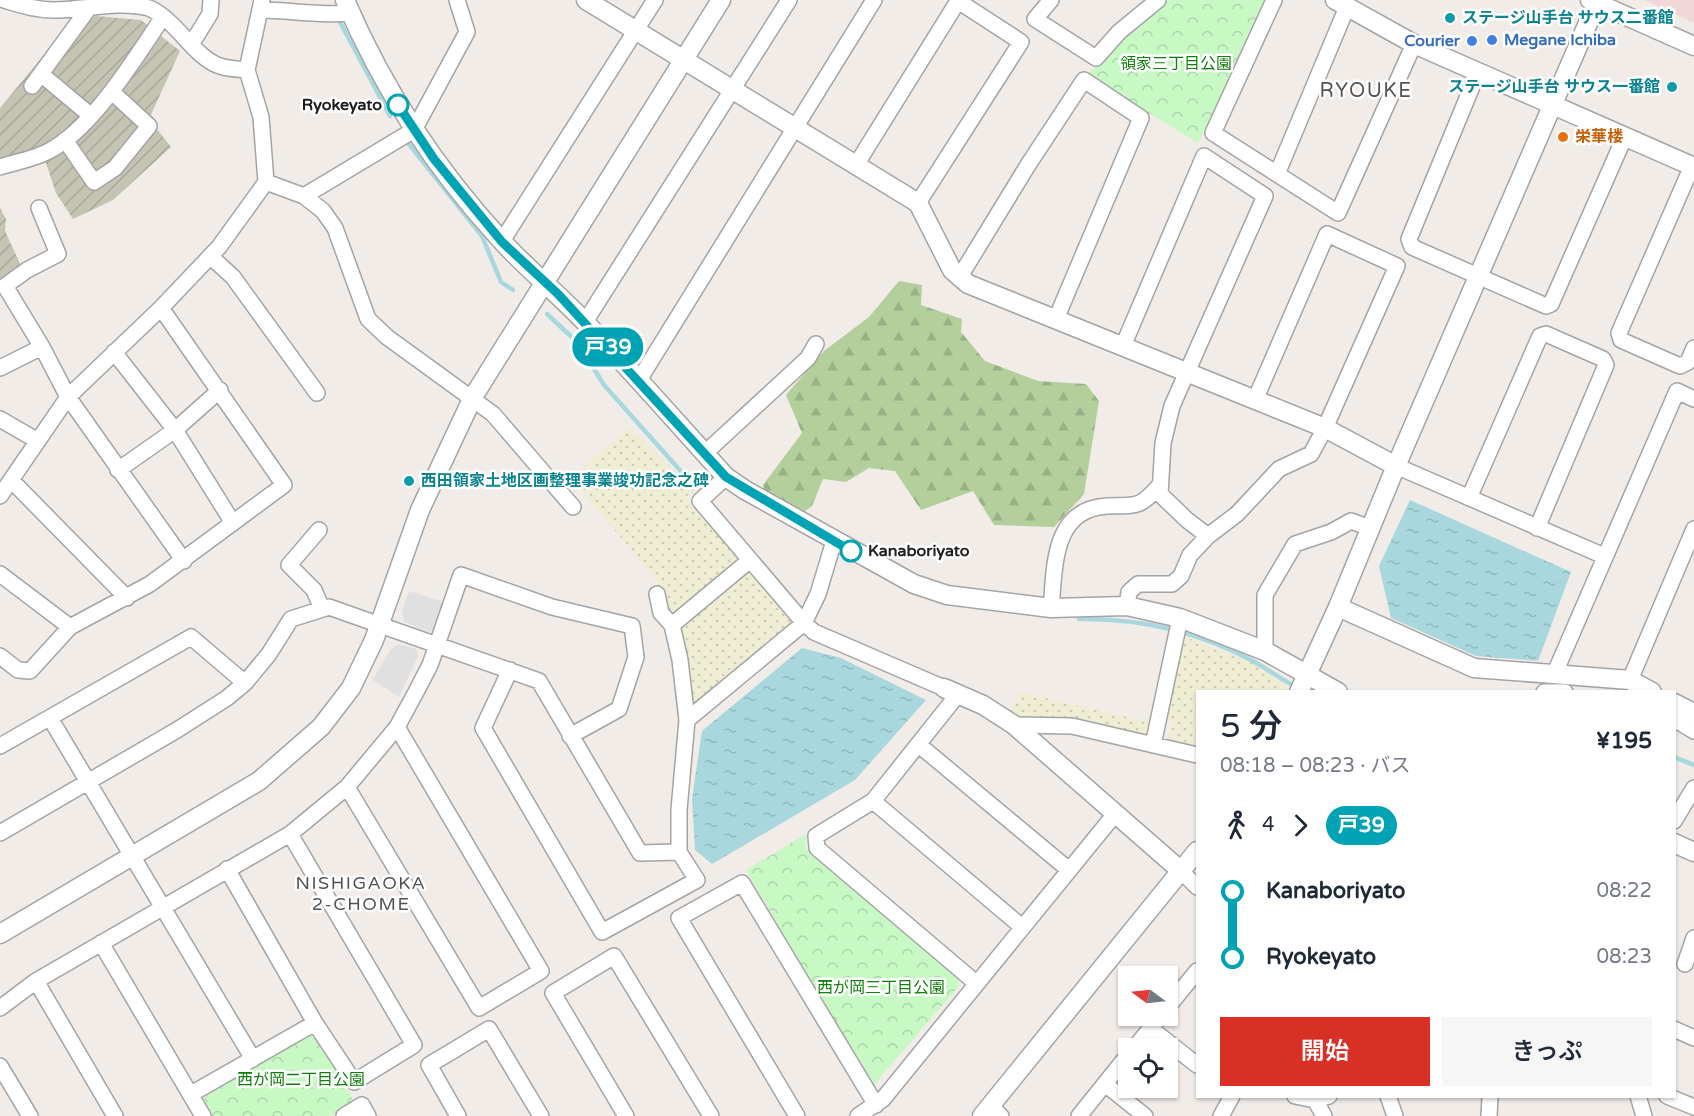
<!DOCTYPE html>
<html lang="ja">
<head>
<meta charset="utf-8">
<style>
  body { margin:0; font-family:"Varela Round","Noto Sans JP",sans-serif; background:#f6f6f7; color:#1f2937; height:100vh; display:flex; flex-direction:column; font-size:22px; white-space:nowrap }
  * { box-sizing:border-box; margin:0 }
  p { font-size:20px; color:#747a83 }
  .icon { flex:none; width:33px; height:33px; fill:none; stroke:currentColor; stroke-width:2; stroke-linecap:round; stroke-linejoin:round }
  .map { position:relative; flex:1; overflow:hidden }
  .details { position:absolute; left:1196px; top:690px; width:480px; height:408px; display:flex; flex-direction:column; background:#fff; border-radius:0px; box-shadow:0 2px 4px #0004 }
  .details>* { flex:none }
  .badge { padding:0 12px; border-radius:20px; font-size:21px; line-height:39px }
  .needle { width:39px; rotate:285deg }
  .tools { position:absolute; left:1118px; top:966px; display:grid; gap:12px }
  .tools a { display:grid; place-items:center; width:60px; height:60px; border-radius:0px; background:#fff; box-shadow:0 2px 4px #0004; font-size:30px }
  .map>.badge { position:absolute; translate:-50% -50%; box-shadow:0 0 0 3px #fff }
  .legs { display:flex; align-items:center; gap:9px; height:66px; padding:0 24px; font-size:20px }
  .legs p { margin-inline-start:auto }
  .summary { display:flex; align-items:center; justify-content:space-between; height:102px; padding:0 24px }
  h1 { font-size:33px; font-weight:600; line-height:45px }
  .cta { display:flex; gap:12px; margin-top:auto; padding:12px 24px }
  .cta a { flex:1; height:69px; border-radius:0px; background:#d93025; color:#fff; font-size:24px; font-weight:600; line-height:69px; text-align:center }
  .cta a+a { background:#f6f6f7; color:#1f2937 }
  ul { padding:0 24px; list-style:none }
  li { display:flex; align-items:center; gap:21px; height:66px; font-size:22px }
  li i { display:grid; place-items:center; width:9px; height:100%; margin:0 8px; background:currentColor }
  li i::after { content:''; width:15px; height:15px; margin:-8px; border:4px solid; border-radius:50%; background:#fff }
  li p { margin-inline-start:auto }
  li:first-child i { background:linear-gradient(#0000 50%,currentColor 0) }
  li:last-child i { background:linear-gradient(currentColor 50%,#0000 0) }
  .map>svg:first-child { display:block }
</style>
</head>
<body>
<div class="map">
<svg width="1694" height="1116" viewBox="0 0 1694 1116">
  <defs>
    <pattern id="construction-furrows" width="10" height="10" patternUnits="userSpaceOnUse" patternTransform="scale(1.5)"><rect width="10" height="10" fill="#c5c3b2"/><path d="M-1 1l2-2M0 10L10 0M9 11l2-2" fill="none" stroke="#a9a799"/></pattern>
    <pattern id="farmland-dots" width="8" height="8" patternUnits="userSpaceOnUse" patternTransform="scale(1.5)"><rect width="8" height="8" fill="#efedd3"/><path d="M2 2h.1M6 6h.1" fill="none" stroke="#cdcbb5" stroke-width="1.8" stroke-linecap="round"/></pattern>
    <pattern id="forest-firs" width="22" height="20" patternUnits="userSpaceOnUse" patternTransform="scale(1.5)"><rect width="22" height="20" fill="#b2cf9c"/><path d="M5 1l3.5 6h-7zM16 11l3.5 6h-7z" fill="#99b186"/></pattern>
    <pattern id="park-crowns" width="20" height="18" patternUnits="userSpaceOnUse" patternTransform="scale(1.5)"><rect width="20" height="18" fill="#c8f9c5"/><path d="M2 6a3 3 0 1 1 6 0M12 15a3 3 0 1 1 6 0" fill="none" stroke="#acd5a9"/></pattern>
    <pattern id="water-ripples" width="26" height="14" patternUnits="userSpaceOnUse" patternTransform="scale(1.5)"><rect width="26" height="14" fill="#a8d8dd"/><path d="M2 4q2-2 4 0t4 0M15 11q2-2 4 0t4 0" fill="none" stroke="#90b9bd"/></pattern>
  </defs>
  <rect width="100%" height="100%" fill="#f1ece7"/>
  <!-- commercial -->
  <path fill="#f1d7d9" d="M 1644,0 L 1694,0 L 1694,23 Z"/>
  <!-- construction -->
  <path fill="url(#construction-furrows)" d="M 96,16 L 141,20 L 180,51 L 149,119 L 171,147 L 113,200 L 73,219 L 56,193 L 45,160 L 0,175 L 0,108 L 71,22 Z
    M 0,208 L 6,219 L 5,231 L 22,268 L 0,283 Z"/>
  <!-- farmland -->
  <path fill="url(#farmland-dots)" d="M 629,427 L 694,490 L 685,498 L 790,617 L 790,623 L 697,705 L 692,704 L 693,685 L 682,632 L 665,609 L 658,582 L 571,478 Z
    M 1183,636 L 1251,662 L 1286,685 L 1284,691 L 1197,692 L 1197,750 L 1166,743 L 1172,722 L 1163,719 Z
    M 1019,692 L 1149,722 L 1145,737 L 1017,721 L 1009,715 Z"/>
  <!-- forest -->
  <path fill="url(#forest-firs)" d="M 899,281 L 922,285 L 921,305 L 962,319 L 961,332 L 985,361 L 1038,381 L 1086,384 L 1099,401 L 1084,494 L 1054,527 L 994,525 L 973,491 L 921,510 L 895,471 L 869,468 L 846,482 L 823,479 L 812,506 L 804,512 L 765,492 L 763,485 L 802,433 L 786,395 L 824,351 L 869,317 Z"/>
  <!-- park -->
  <path fill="url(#park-crowns)" d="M 1169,0 L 1269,0 L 1198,143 L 1087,75 L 1147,15 Z
    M 806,834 L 806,849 L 959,977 L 958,987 L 874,1085 L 871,1085 L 746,870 Z
    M 309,1034 L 316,1036 L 354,1101 L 329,1116 L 211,1116 L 203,1103 L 205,1096 Z"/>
  <!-- parking -->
  <path fill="#e0e0e0" d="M 409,591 L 443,602 L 433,630 L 429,632 L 404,622 L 402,611 Z
    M 399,644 L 416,649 L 418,656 L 399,697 L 373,680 L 390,650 Z"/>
  <!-- water -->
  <path fill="url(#water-ripples)" d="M 1410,500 L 1571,572 L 1538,661 L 1476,656 L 1391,618 L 1379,566 Z
    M 802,648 L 841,658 L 926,700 L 855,780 L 712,864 L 695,850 L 692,799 L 702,731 Z"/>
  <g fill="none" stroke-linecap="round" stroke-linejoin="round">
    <!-- stream -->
    <path stroke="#a8d8dd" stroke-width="4.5" d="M 340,22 L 390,116
      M 408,143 L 482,236 L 501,282 L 513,290
      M 547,314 L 578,343 L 604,385 L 694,486
      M 1079,619 C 1140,618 1199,632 1253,661 C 1267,669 1281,679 1296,687
      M 1674,757 L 1694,765"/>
    <!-- minor casing -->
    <g stroke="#a4a4a4" stroke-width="18">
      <path id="minor" d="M 4,0 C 21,5 36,10 53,10 C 85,10 118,0 149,8 C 177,20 194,58 220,66 C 228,69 239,69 247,70
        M 1051,0 L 1035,19 L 1096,58 L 1119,32 L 1158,0
        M 1274,0 L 1213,133 L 1338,213 L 1414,44
        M 260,10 C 290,10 321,16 351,13
        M 192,43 L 210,14 L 211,0
        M 1478,72 L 1409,239 L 1412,247 L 1546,306 L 1551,304 L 1625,136
        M 41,74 L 90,115
        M 32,86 L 91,5
        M 65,140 L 94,182 L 115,168 L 149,126 L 112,92
        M 856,165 L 958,1 L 1021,42 L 918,203
        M 1692,166 L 1619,333 L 1621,340 L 1680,366 L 1688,362 L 1694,348
        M 0,167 C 16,162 34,159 49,151 C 94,127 135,58 163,17
        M 1277,174 L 1347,7
        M 266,182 L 304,196 L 323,211 L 335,228 L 368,319 L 387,337 L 493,414 L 573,507
        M 304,196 L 414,130 L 467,32 L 457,0
        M 39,208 L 58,254 L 27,270 L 5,286 L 42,347
        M 502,241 L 655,0
        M 210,256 L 233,277 L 317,393
        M 959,278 L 1028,165 L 1084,80 L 1141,118 L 1056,319
        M 585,322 L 789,0
        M 1123,346 L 1204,156 L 1265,196 L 1172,406 L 1163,443 L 1160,494 L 1187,520 L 1208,536
        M 114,352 L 175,430 L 233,523
        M 0,368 L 42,347 L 68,397 L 184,561
        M 639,380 L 874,0
        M 0,419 L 38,441
        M 705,453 L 808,358 L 816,344
        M 1396,466 L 1604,556
        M 118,470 L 175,430 L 220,390
        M 726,477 L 700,501 L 804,623 L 814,632 L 944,688
        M 11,480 L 127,598
        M 0,496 L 68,397 L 161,308 L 219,247 L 266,182 L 261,117 L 247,70 L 262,0
        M 1469,498 L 1540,336 L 1546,334 L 1603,359 L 1606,365 L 1537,528
        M 319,530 L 289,565 L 314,590 L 322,609
        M 0,574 L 70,627
        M 1127,606 L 1129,592 L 1138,584 L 1172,584 L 1181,576 L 1190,555 L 1208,536 L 1237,514 L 1279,469 L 1311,454 L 1325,428 L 1397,266 L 1327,234 L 1255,400
        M 1051,608 C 1055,567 1052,509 1107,506 C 1136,505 1139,509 1159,486
        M 672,625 L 750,560
        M 1265,651 L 1265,595 L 1295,544 L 1331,532 L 1351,521 L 1370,528
        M 0,656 L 18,670 L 30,671 L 70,627 L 150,584 L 284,485 L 161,308
        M 510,670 L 483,728 L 602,932 L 697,880 L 679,852 L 679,810 L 687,720 L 680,660 L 672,625 L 661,613 L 657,594
        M 1554,675 L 1677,391 L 1694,399
        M 1630,680 L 1694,529
        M 1544,692 L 1565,692
        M 959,693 L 873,801 L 816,836 L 817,848 L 976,983
        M 50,718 L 253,1059
        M 1674,719 L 1694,731
        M 687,720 L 804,623 L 818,594 L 834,541
        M 1014,725 L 1072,726 L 1197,755
        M 919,745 L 1069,870
        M 1153,745 L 1180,618
        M 0,746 L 191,637 L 245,683
        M 347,787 L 479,1008 L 541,971 L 397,727
        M 873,801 L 1022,927
        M 1674,821 L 1694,788
        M 0,833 L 177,730 L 227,698 L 245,683 L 269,654 L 291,619 L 329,607 L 539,681 L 640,853 L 679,852
        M 227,869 L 315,1023 L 354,1082 L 414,1045 L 290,834
        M 1180,870 L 1197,887
        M 101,943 L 203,1116
        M 1685,964 L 1694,938
        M 36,981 L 115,1116
        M 0,1008 L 36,981 L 290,834 L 347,787 L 397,727 L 416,692 L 430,665 L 461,575 L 552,607 L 632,626 L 636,657 L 619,709 L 570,736
        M 1167,1008 L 1197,971
        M 1150,1028 L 1197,1065
        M 1674,1029 L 1694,1038
        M 1134,1048 L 1161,1016
        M 0,1066 L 30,1116
        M 1105,1084 L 1145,1116
        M 191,1094 L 315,1023
        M 1295,1096 L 1315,1100 L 1329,1096
        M 1388,1096 L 1395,1116
        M 1638,1096 L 1644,1116
        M 1667,1096 L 1694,1107
        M 1315,1100 L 1324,1116
        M 991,1106 L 1001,1116
        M 344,1116 L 362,1105 L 368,1116
        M 458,1116 L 429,1065 L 489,1029 L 541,1116
        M 626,1116 L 553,993 L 614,956 L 711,1116
        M 797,1116 L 679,918 L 742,883 L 876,1105
        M 858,1116 L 883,1099 L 1115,814
        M 1079,1116 L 1128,1055
        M 1221,1116 L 1232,1096
        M 1489,1116 L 1490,1096"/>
    </g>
    <!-- tertiary casing -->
    <g stroke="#a4a4a4" stroke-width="21">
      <path id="tertiary" d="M 345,0 C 383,89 435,168 500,239 C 525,267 555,291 582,319 C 631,370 678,424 726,477 L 745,490 L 914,584 L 947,595 L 1051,608 L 1127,606 L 1180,618 L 1265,651 L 1338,692
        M 586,0 L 918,203 L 952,270 L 968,284 L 1325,428 L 1396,466
        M 1335,0 L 1414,44 L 1694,167
        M 1590,0 L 1694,46
        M 1338,607 L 1474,668 L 1630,680 L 1652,692
        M 944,688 L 983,705 L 1014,725 L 1180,870
        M 1299,692 L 1338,607 L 1396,466 L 1598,0
        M 1674,703 L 1694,713
        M 1674,843 L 1694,852
        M 0,934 L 259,781 L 321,727 L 351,688 L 374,640 L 420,510 L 473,397 L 721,0
        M 982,1116 L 1197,851"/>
    </g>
    <!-- minor -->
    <use href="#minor" stroke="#fff" stroke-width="15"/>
    <!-- tertiary -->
    <use href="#tertiary" stroke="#fff" stroke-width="18"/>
  </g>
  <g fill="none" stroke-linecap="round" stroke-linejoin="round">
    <!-- line-1 casing -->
    <g stroke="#fff" stroke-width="14">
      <path id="line-1" d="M 398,105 L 434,159 L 502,242 L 558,294 L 726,477 L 851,551"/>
    </g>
    <!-- line-1 -->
    <use href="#line-1" stroke="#00a3b4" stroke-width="9"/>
  </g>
  <!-- markers -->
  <g fill="#0f9aa8" stroke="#fff" stroke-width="2">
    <circle cx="1450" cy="18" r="6"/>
    <circle cx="1672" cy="87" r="6"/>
    <circle cx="409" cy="481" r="6"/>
  </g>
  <g fill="#3f7fe0" stroke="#fff" stroke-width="2">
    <circle cx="1492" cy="40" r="6"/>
    <circle cx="1472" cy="41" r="6"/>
  </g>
  <g fill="#fff" stroke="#00a3b4" stroke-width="3">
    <circle cx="398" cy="105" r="10"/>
    <circle cx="851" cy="551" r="10"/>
  </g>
  <circle fill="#e8710a" stroke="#fff" stroke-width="2" cx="1563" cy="137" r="6"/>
  <g text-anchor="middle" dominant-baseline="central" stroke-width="5" stroke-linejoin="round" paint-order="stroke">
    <!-- culture labels -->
    <g font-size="16" font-weight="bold" fill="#0d838f" stroke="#fff" text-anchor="start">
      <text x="1462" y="18">ステージ山手台 サウス二番館</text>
      <text x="1660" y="87" text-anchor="end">ステージ山手台 サウス一番館</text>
      <text x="421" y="481">西田領家土地区画整理事業竣功記念之碑</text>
    </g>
    <!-- shop labels -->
    <g font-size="16" font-weight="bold" fill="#366cbe" stroke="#fff" text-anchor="start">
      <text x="1504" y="40">Megane Ichiba</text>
      <text x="1460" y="41" text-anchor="end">Courier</text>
    </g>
    <!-- park labels -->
    <g font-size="16" fill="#127f0d" stroke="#fff">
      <text x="1176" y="64">領家三丁目公園</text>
      <text x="881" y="988">西が岡三丁目公園</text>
      <text x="301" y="1080">西が岡二丁目公園</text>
    </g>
    <!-- stop labels -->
    <g font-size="16" font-weight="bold" fill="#202020" stroke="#fff" text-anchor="end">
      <text x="382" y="105">Ryokeyato</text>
      <text x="868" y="551" text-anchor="start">Kanaboriyato</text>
    </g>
    <!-- food labels -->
    <g font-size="16" font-weight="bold" fill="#c56008" stroke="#fff" text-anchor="start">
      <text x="1575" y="137">栄華楼</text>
    </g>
    <!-- neighbourhood labels -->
    <g font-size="18" letter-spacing="1.5" fill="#535353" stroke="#fff">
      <text x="361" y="883">NISHIGAOKA<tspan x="361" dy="21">2-CHOME</tspan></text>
    </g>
    <!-- quarter labels -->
    <g font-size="20" letter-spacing="1.5" fill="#535353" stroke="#fff">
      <text x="1366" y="91">RYOUKE</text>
    </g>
  </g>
</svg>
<div class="tools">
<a><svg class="needle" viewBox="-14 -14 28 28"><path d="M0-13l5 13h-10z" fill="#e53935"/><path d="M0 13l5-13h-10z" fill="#747a83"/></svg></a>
<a><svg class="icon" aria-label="locate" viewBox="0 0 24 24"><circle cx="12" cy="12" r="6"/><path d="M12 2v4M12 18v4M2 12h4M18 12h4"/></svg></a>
</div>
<b class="badge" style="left:608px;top:347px;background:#00a3b4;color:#fff">戸39</b>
<section class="details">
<div class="summary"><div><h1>5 分</h1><p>08:18 – 08:23 · バス</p></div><b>¥195</b></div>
<div class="legs"><svg class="icon" aria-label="walk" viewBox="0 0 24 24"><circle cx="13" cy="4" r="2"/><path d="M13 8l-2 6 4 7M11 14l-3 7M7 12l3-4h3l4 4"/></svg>4<svg class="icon" aria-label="forward" viewBox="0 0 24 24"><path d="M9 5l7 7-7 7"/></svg><b class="badge" style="background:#00a3b4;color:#fff">戸39</b></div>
<ul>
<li><i style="color:#00a3b4"></i><b>Kanaboriyato</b><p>08:22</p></li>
<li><i style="color:#00a3b4"></i><b>Ryokeyato</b><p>08:23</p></li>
</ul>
<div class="cta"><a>開始</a><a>きっぷ</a></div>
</section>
</div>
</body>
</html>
